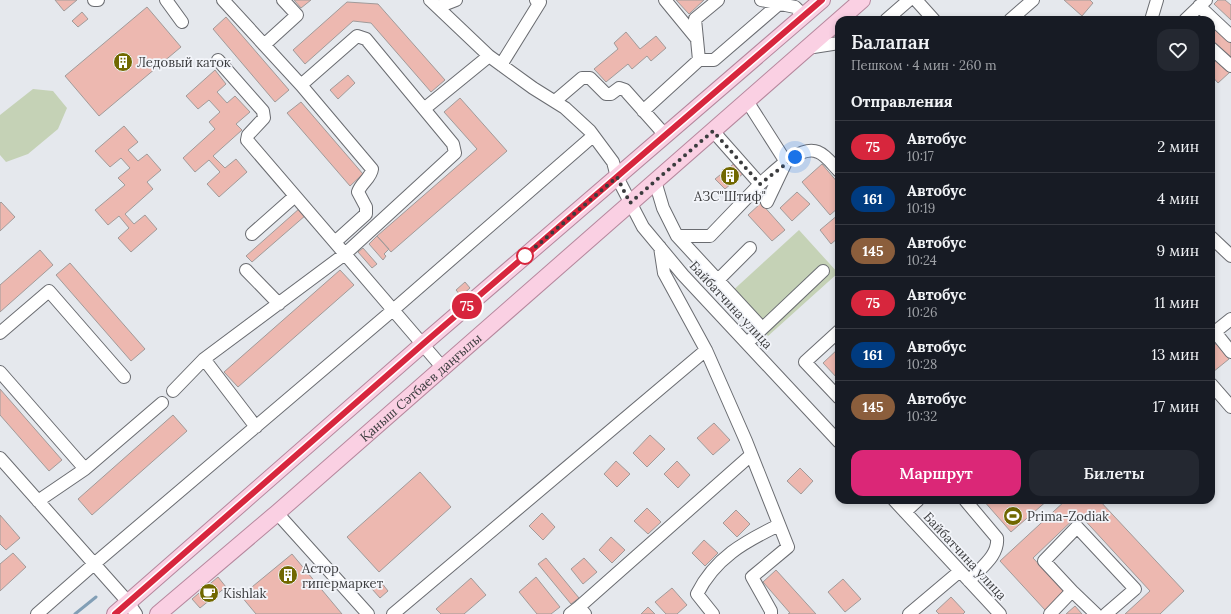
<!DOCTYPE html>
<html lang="ru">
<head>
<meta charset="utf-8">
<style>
  body { margin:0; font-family:Lora,serif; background:#242831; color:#f1f3f6; height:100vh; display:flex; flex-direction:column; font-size:15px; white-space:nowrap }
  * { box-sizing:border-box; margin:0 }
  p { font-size:13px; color:#9ea1a6 }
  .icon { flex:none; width:22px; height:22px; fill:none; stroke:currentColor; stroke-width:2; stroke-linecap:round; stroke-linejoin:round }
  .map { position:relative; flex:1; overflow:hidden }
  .sheet { position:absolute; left:835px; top:16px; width:380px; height:488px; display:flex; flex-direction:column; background:#171b24; border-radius:12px; box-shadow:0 2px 6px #0003 }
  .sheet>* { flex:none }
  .badge { padding:0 8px; border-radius:13px; font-size:14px; line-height:26px }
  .you { position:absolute; width:20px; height:20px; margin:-10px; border:3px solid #fff; border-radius:50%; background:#1a73e8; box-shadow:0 0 0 6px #1a73e833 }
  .map>.badge { position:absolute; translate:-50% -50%; box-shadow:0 0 0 2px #fff }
  h2 { padding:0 16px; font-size:15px; line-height:36px }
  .round { display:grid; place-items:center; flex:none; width:42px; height:42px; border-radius:12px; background:#242831 }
  .headline { display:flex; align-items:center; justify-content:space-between; height:68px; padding:0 16px }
  h1 { font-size:19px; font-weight:600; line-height:30px }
  .button { display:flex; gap:8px; margin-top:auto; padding:8px 16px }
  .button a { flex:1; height:46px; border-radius:12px; background:#db2777; color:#fff; font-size:16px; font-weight:600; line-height:46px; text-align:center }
  .button a+a { background:#242831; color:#f1f3f6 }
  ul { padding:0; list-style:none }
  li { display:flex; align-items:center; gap:12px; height:52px; padding:0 16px; border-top:1px solid #363941 }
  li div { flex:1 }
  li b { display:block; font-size:15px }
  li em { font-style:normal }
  li .badge { min-width:44px; font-weight:700; text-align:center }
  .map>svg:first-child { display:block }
</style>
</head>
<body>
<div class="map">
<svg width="1231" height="614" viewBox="0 0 1231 614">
  <rect width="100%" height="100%" fill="#e5e8ed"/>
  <!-- green -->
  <path fill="#c5d2b6" d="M 33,89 L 53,91 L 67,108 L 58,129 L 28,154 L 6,162 L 0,155 L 0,115 Z
    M 799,230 L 838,273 L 768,336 L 729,294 Z"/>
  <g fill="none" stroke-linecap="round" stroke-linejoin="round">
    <!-- stream -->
    <path stroke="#829fb6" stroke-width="3" d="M 75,614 L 96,597"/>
  </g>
  <!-- building -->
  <path fill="#edb8b0" stroke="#a19b9a" d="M 55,0 L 77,0 L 64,11 Z
    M 294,0 L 311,0 L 301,8 Z
    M 676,0 L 704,0 L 689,14 Z
    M 1064,0 L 1090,0 L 1093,3 L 1082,16 Z
    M 1218,0 L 1225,0 L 1231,5 L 1231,20 L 1214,4 Z
    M 347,2 L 378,4 L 445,80 L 431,92 L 371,23 L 353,21 L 305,64 L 293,50 Z
    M 147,7 L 181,47 L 99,116 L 65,76 Z
    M 82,12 L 88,19 L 78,27 L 72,21 Z
    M 226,17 L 289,90 L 275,102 L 213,29 Z
    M 1211,23 L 1231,42 L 1231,59 L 1211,40 Z
    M 626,32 L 640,49 L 656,36 L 666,48 L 651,61 L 647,56 L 632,69 L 628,64 L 606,82 L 594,69 L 618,49 L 614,43 Z
    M 1213,54 L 1230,72 L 1218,83 L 1211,75 L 1211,56 Z
    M 215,70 L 226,84 L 217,92 L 227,103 L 235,96 L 250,112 L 236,124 L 242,130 L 213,156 L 225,168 L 236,159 L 247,172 L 219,197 L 207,184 L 220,172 L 209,160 L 195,172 L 183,158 L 215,129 L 209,122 L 220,112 L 209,100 L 198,109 L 186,96 Z
    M 348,75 L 355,83 L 338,99 L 330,90 Z
    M 460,98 L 507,151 L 391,252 L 377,236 L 477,149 L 444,112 Z
    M 301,102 L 363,174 L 350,186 L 287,113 Z
    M 124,126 L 138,142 L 128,150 L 138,161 L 147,154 L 161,170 L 147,182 L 153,189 L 125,214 L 134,224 L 145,215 L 157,229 L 131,252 L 118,238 L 129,228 L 119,216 L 108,225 L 95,210 L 125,185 L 118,178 L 130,168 L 121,158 L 110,167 L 95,151 Z
    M 736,162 L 745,172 L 725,189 L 715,179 Z
    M 822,164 L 839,184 L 839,207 L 830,215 L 802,182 Z
    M 797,192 L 810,204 L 792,221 L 780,208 Z
    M 1,202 L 15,217 L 0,231 L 0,203 Z
    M 761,203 L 785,230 L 772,241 L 748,215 Z
    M 300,208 L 306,215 L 252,262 L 246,256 Z
    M 839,214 L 839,237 L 831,244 L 820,230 Z
    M 377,236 L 389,249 L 384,254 L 386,256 L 383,260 L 369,244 Z
    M 363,248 L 377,264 L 372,268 L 358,252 Z
    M 40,250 L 53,265 L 0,312 L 0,285 Z
    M 70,263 L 145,349 L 131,361 L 56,275 Z
    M 340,270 L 354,285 L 238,387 L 224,372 Z
    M 465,282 L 470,288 L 461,296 L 456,290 Z
    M 1217,343 L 1229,359 L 1213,372 L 1211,369 L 1211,347 Z
    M 839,348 L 839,380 L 823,363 Z
    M 0,389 L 62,460 L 49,471 L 0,415 Z
    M 173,415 L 187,431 L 92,515 L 78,499 Z
    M 714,423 L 730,440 L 713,455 L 697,438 Z
    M 650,435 L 665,449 L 647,467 L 633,453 Z
    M 616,461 L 630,474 L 617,487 L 604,474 Z
    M 677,461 L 690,475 L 678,488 L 664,474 Z
    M 800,468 L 813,481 L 801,494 L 787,481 Z
    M 420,472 L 451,507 L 379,572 L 347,537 Z
    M 983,500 L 1048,500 L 1011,532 Z
    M 1066,500 L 1099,500 L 1184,591 L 1160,614 L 1125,614 L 1150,591 L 1079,514 L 1033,558 L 1065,592 L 1045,610 L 1000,561 Z
    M 647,508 L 661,522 L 648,534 L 634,521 Z
    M 736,510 L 750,524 L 737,537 L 723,523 Z
    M 542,513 L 555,527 L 543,540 L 529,526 Z
    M 0,515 L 20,538 L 6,550 L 0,544 Z
    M 611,537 L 625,550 L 612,563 L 599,550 Z
    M 704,540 L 718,553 L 705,566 L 692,553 Z
    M 13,553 L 26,567 L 0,591 L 0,564 Z
    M 292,554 L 342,614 L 256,614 L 241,596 Z
    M 546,558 L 579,598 L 571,604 L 538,564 Z
    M 584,558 L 597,572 L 583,584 L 571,569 Z
    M 776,570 L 816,614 L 788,614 L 790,613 L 763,582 Z
    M 218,577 L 226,587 L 200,608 L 192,599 Z
    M 536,577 L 560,607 L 551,614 L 537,614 L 519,592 Z
    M 471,578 L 486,595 L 464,614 L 441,614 L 436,609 Z
    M 843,579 L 861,599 L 845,612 L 828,592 Z
    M 381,582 L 388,591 L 380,598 L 372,589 Z
    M 672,588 L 687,605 L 677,614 L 666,614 L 655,602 Z
    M 951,597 L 965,612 L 963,614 L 939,614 L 936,611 Z
    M 1075,606 L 1082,614 L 1066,614 Z
    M 648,607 L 655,614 L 641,614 Z"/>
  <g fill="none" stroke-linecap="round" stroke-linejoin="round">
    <!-- minor casing -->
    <g stroke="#6a6c71" stroke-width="14">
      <path id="minor" d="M 94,0 L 98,0
        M 166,0 L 182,22
        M 223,0 L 301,85 L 372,169 C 371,178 361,183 358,192 L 366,207 L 366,214 L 335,242
        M 430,0 L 489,56 L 533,88 L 565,108 L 590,131 L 613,162 L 617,177 L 643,227 L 683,275 L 839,442
        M 665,0 L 697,39
        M 761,0 L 795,7 L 804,16
        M 916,0 L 934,20
        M 1199,6 L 1231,36
        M 438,7 L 456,0
        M 886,20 L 909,0
        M 1010,20 L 1033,0
        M 1151,20 L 1157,0
        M 1185,20 L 1206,0
        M 264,45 L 297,15 L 283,0
        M 807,48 L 839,43
        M 1211,48 L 1231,66
        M 218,60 L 263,111 L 264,118 L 248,135 L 247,140 L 442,367
        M 699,60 L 714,60 L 779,4
        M 501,65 L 540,2 L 536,0
        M 555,101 L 582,78 L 590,78 L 606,94 L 611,94 L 619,88 L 625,90 L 665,135
        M 747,101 L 786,162 L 767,202
        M 424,109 L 489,56
        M 643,111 L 699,60 L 695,19 L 718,0
        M 655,181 L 663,208 L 677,236 L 762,328
        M 760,184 C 773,173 800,144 818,152 C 826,155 833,165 839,171
        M 252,234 L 295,196
        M 677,236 L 710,236 L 760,184 L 713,131
        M 1211,237 L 1231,256
        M 660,247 L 664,273 L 706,350 L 746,441 L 788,547 L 752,577 L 771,611 L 771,614
        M 246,270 L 279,304
        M 718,280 L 750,248
        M 839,331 L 805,362 L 839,398
        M 1215,332 L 1231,352
        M 0,333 L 49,291 L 124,377
        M 1211,335 L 1231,319
        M 747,343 L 823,271
        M 204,359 L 256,427
        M 0,372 L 85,469
        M 1211,384 L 1231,407
        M 173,391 L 204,359 L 345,254 L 455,153 L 453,144 L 366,39 L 357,36 L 301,85
        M 0,458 L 128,602 L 136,614
        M 894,500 L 1000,614
        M 965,500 L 997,538 C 999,556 980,568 969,581
        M 38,501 L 85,469 L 162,403
        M 905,512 L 918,500
        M 277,513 L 368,614
        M 579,607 L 751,455
        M 37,614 L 94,564 L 393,310 L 593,136
        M 393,614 L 706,350
        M 570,614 L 579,607 L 585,614
        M 713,614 L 697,594 C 715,558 744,542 779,525
        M 909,614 L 960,571
        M 1050,614 L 1072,591
        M 1096,614 L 1072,591 L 1044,561 L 1077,527 L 1135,589 L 1106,614"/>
    </g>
    <!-- major casing -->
    <g stroke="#b5879d" stroke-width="18">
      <g id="major">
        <path d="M 115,614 L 423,344 L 822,0"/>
        <path id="s1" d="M 158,614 L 277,513 L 862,0"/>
      </g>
    </g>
    <!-- minor -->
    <use href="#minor" stroke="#fff" stroke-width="12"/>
    <!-- major -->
    <use href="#major" stroke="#fad0e3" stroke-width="16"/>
  </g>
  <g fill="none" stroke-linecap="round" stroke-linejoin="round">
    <!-- line casing -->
    <g stroke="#fff" stroke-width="9">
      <path id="line" d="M 115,614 L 423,344 L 822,0"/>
    </g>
    <!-- line -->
    <use href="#line" stroke="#d7263d" stroke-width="6"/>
    <!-- walk -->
    <path stroke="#3b3c3e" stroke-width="4" stroke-dasharray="0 7.2" d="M 525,256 L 617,177 L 630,203 L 713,131 L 760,184 L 795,157"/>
  </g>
  <!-- icons -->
  <defs>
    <g id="building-disc" transform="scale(1)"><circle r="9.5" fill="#716800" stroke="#f3f5fa"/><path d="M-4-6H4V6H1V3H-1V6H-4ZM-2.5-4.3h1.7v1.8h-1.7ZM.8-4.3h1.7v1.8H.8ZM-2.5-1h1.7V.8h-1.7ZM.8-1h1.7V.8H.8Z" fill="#fff"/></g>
    <g id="stadium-disc" transform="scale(1)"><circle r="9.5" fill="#716800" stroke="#f3f5fa"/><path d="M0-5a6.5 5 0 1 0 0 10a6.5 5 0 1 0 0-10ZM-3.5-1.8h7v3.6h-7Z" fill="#fff"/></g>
    <g id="cafe-disc" transform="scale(1)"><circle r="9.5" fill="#716800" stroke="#f3f5fa"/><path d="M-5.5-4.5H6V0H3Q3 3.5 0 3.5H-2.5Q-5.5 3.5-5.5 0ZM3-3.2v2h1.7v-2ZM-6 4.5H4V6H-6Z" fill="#fff"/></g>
  </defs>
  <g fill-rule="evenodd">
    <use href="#building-disc" x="123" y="62"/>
    <use href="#building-disc" x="730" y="176"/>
    <use href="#stadium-disc" x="1013" y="516"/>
    <use href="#building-disc" x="288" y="575"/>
    <use href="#cafe-disc" x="209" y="593"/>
  </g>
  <!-- markers -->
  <circle fill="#fff" stroke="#d7263d" stroke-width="2" cx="525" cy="256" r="8"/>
  <g text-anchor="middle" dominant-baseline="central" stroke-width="3.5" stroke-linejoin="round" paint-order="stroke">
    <!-- poi labels -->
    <g font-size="13" fill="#3b3c3e" stroke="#f3f5fa" text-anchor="start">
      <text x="137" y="62">Ледовый каток</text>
      <text x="730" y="196" text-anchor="middle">АЗС"Штиф"</text>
      <text x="1027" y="516">Prima-Zodiak</text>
      <text x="302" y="568">Астор<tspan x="302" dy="15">гипермаркет</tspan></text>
      <text x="223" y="593">Kishlak</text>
    </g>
    <!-- street labels -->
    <g font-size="13" fill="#3b3c3e" stroke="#f3f5fa">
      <text transform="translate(731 305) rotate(47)">Байбатчина улица</text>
      <text stroke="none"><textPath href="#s1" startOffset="347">Қаныш Сәтбаев даңғылы</textPath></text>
      <text transform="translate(965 556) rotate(47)">Байбатчина улица</text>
    </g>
  </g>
</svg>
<div class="you" style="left:795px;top:157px"></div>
<b class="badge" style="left:467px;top:306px;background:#d7263d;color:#fff">75</b>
<section class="sheet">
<div class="headline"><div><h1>Балапан</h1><p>Пешком · 4 мин · 260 m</p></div><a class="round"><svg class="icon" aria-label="heart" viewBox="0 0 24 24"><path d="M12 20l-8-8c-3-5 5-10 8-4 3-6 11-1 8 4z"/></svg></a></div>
<h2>Отправления</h2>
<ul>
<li><span class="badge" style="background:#d7263d;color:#fff">75</span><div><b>Автобус</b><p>10:17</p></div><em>2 мин</em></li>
<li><span class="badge" style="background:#003b80;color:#fff">161</span><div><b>Автобус</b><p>10:19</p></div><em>4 мин</em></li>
<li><span class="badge" style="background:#8b5e3c;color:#fff">145</span><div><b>Автобус</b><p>10:24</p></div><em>9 мин</em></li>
<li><span class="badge" style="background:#d7263d;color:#fff">75</span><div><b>Автобус</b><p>10:26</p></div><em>11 мин</em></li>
<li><span class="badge" style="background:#003b80;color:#fff">161</span><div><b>Автобус</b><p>10:28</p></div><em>13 мин</em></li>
<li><span class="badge" style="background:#8b5e3c;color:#fff">145</span><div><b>Автобус</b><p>10:32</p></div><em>17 мин</em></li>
</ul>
<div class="button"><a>Маршрут</a><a>Билеты</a></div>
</section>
</div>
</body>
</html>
